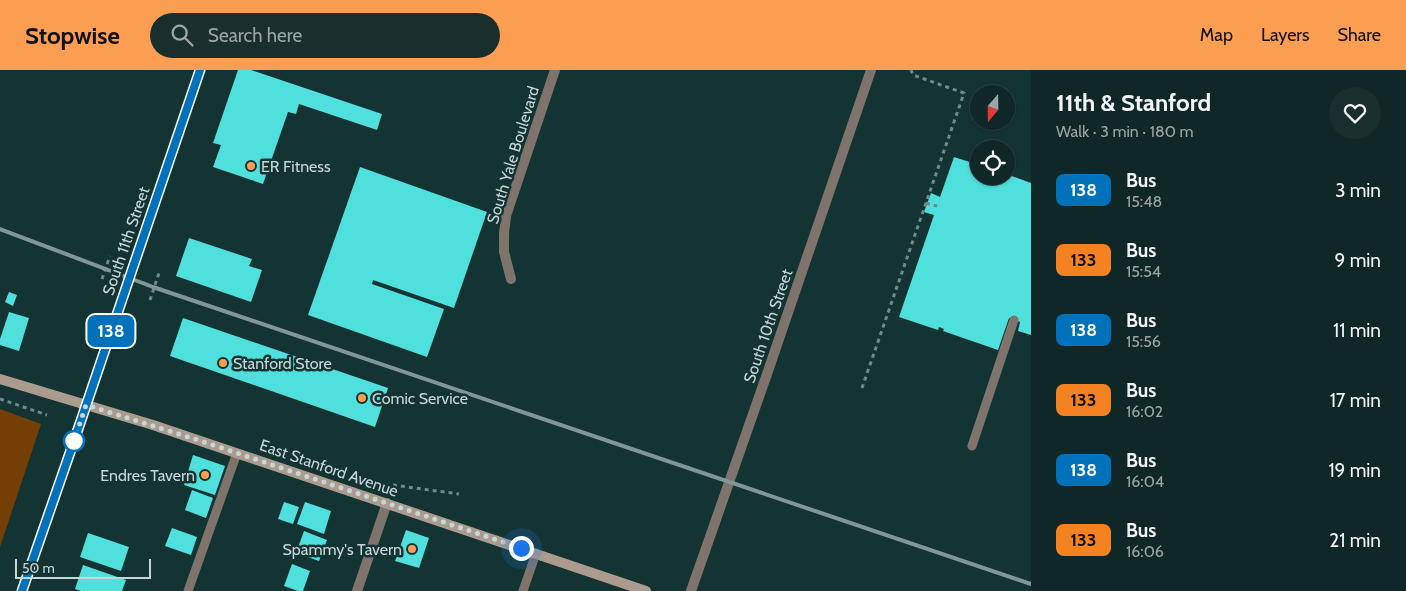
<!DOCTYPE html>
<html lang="en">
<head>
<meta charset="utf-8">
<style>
  body { margin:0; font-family:Cabin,sans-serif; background:#182f2e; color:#f1f3f6; height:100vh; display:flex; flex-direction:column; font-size:19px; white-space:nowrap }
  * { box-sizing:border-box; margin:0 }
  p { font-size:16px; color:#9ba5a7 }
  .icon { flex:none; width:28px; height:28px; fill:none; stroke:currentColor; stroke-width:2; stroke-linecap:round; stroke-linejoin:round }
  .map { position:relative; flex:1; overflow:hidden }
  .panel { display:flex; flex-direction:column; background:#0f2726; width:375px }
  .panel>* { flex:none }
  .badge { padding:0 10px; border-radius:8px; font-size:18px; line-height:32px }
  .needle { width:32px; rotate:200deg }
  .controls { position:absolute; left:970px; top:15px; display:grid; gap:10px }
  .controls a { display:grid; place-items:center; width:45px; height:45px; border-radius:50%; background:#0f2726; box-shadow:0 1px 4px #0004,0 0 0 1px #2f4443; font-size:25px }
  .scale { position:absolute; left:15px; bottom:12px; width:136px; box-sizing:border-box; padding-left:5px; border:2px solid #c6d7d6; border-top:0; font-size:14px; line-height:18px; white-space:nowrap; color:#c6d7d6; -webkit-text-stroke:4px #143433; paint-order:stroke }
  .you { position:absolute; width:25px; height:25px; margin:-12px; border:4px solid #fff; border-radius:50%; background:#1a73e8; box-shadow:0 0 0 8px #1a73e833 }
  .map>.badge { position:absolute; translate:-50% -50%; box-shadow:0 0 0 2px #fff }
  .round { display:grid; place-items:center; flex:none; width:52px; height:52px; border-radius:26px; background:#182f2e }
  .overview { display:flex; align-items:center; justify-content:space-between; height:85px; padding:0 25px }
  h1 { font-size:24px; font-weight:700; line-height:38px }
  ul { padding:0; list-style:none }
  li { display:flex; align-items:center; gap:15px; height:70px; padding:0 25px }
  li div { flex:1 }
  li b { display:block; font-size:19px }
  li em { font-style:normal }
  li .badge { min-width:55px; font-weight:700; text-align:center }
  header { display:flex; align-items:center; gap:30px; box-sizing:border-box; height:70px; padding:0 25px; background:#fb9e51; color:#111 }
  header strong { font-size:24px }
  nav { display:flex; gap:28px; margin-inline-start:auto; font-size:18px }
  .search { width:350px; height:45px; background:#182f2e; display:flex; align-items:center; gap:12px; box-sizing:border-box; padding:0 18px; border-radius:28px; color:#9ba5a7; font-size:19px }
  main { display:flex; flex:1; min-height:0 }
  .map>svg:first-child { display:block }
</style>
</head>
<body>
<header>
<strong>Stopwise</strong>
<div class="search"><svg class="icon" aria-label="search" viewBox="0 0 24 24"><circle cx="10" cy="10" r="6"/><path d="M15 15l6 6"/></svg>Search here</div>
<nav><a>Map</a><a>Layers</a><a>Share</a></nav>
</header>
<main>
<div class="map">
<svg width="1031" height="521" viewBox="0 0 1031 521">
  <rect width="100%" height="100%" fill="#143433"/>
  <!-- green -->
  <path fill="#753e04" d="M 0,339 L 41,354 L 0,477 Z"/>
  <!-- building -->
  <path fill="#4fdfdd" d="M 238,0 L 251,0 L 382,44 L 377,60 L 299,34 L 296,44 L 288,42 L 263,114 L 213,97 L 221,75 L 213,73 Z
    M 954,87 L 979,95 L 979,106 L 1006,106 L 1006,104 L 1031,113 L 1031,265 L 1018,261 L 1020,252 L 1009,248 L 998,280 L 943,261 L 944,259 L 939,257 L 938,260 L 899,247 L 934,145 L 924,142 L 931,123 L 940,127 Z
    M 360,97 L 487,142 L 454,238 L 373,210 L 372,214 L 444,239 L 427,287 L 308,245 Z
    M 189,168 L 252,189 L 249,196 L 262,200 L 251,232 L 176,206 Z
    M 9,222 L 17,225 L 13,236 L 5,232 Z
    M 9,242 L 29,248 L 19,281 L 0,275 L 0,269 Z
    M 183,248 L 388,318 L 375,357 L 170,286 Z
    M 193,385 L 225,396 L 215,425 L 184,415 Z
    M 192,420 L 213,428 L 206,448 L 185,440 Z
    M 284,432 L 299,437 L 293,454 L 278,449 Z
    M 305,432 L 331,441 L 324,464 L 297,454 Z
    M 172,458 L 197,467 L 191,485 L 165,476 Z
    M 406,460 L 429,468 L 419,498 L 395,491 Z
    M 304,461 L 327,470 L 319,491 L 296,483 Z
    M 88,463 L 129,477 L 121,501 L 80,487 Z
    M 292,494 L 310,501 L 303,521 L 298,521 L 284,516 Z
    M 83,495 L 126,510 L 122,521 L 81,521 L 75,519 Z"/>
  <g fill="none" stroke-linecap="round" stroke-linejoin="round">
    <!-- path -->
    <path stroke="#718988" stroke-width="3" stroke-dasharray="4 4" stroke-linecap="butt" d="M 926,133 L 937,136
      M 102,209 L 110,186
      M 150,230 L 159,203
      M 862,318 L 964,23 L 913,5 L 911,0
      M 0,329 L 47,345
      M 393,415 L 459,424"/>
    <!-- service -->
    <path stroke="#7e746c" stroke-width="9" d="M 972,376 L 1014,250
      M 188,521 L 237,383
      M 523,521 L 536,483"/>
    <!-- minor -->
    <path stroke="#7e746c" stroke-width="10" d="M 511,209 L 504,182 L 504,164 L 506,146 L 555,0
      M 357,521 L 387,433
      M 691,521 L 767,304 L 871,0"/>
    <!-- tertiary -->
    <path stroke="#7e746c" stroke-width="10" d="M 22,521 L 74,371 L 200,0"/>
    <!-- secondary -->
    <path stroke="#ab9b8f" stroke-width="10" d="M 0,309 L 153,355 L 646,521"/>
    <!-- rail -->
    <path stroke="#809796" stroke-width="4" d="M 0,159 L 153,217 L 1031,514"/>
  </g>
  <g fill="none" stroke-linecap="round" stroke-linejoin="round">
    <!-- line casing -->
    <g stroke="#fff" stroke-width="11">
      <path id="line" d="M 22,521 L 74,371 L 200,0"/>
    </g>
    <!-- line -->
    <use href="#line" stroke="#0072bc" stroke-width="8"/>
    <!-- walk -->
    <path stroke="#c6d7d6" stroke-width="5" stroke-dasharray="0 9" d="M 74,371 L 86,335 L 198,370 L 521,478"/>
  </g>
  <!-- markers -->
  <g fill="#fb9e51" stroke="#143433" stroke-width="2">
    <circle cx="251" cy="96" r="5"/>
    <circle cx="223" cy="293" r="5"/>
    <circle cx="362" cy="328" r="5"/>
    <circle cx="205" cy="405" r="5"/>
    <circle cx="412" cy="479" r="5"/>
  </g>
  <circle fill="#fff" stroke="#0072bc" stroke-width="2.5" cx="74" cy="371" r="10"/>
  <g text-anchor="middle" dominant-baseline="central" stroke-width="5" stroke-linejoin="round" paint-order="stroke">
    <!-- street labels -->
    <g font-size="16" fill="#c6d7d6" stroke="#143433">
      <text transform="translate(513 85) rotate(-73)">South Yale Boulevard</text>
      <text transform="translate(126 171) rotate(-71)">South 11th Street</text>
      <text transform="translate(768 256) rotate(-71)">South 10th Street</text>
      <text transform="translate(329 398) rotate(19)">East Stanford Avenue</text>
    </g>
    <!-- poi labels -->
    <g font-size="16" fill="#c6d7d6" stroke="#143433" text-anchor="start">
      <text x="261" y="96">ER Fitness</text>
      <text x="233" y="293">Stanford Store</text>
      <text x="372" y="328">Comic Service</text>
      <text x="195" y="405" text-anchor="end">Endres Tavern</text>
      <text x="402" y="479" text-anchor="end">Spammy's Tavern</text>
    </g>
  </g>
</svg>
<div class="controls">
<a><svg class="needle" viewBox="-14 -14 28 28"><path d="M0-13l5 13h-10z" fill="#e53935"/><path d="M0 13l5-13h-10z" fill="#9ba5a7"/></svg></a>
<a><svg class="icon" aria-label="locate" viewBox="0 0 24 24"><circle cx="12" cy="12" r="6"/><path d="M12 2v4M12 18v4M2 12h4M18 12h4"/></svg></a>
</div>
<div class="scale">50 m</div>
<div class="you" style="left:521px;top:478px"></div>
<b class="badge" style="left:111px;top:261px;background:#0072bc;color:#fff">138</b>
</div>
<section class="panel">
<div class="overview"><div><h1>11th &amp; Stanford</h1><p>Walk · 3 min · 180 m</p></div><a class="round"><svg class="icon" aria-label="heart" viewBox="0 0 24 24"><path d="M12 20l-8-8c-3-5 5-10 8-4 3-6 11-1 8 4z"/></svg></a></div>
<ul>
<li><span class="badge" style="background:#0072bc;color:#fff">138</span><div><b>Bus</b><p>15:48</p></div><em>3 min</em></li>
<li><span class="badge" style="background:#f58220;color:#111">133</span><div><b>Bus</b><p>15:54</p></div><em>9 min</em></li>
<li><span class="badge" style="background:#0072bc;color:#fff">138</span><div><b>Bus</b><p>15:56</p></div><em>11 min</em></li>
<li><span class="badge" style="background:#f58220;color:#111">133</span><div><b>Bus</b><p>16:02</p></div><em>17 min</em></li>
<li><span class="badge" style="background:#0072bc;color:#fff">138</span><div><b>Bus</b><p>16:04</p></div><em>19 min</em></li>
<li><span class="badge" style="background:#f58220;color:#111">133</span><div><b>Bus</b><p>16:06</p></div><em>21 min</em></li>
</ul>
</section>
</main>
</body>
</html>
